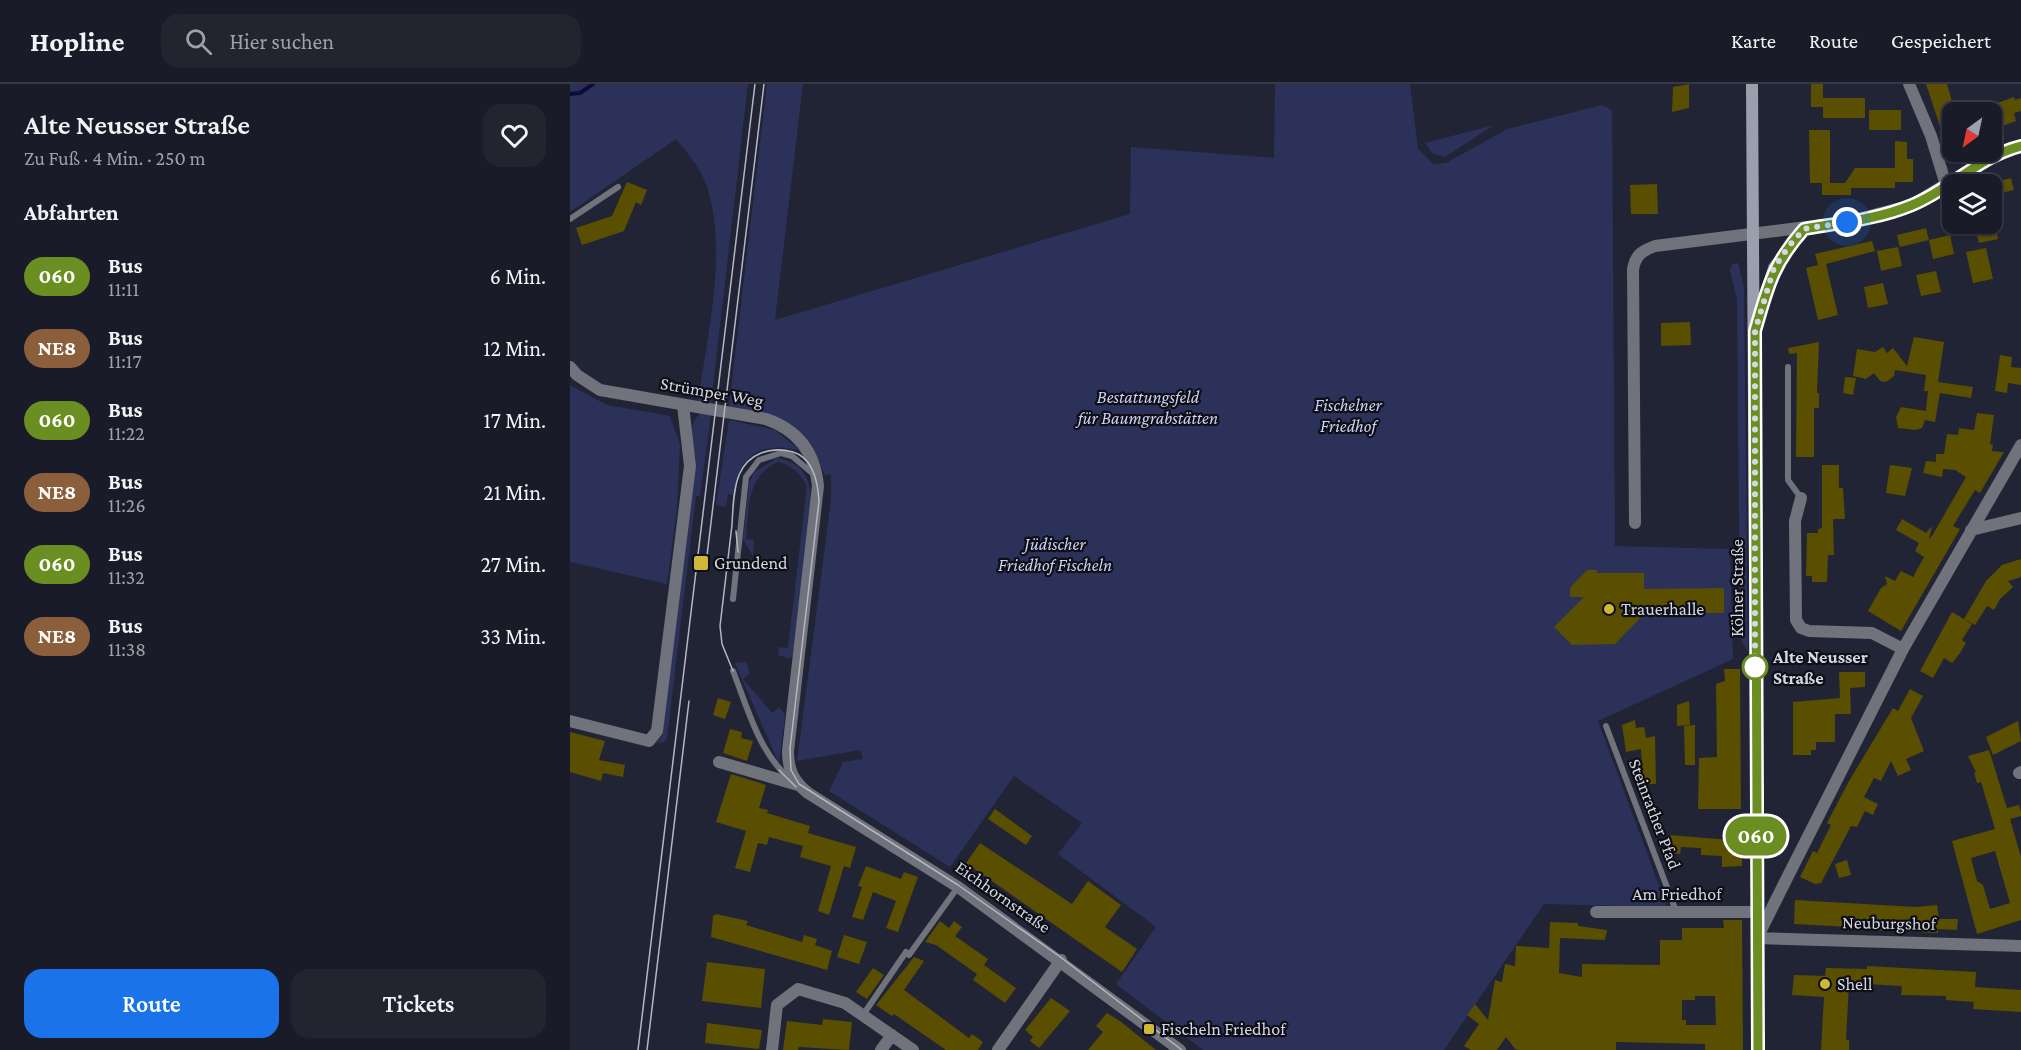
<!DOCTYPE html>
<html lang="de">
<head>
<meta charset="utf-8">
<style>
  body { margin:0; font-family:"Crimson Pro",serif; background:#222430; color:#f1f3f6; height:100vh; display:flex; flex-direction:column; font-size:22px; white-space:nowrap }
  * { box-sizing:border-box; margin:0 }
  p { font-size:20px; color:#9fa1a8 }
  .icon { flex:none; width:33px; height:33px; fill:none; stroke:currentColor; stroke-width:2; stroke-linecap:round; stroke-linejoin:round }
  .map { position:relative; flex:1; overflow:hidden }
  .drawer { display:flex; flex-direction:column; background:#191b28; width:570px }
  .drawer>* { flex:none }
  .badge { padding:0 12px; border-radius:20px; font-size:21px; line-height:39px }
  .needle { width:39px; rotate:213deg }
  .buttons { position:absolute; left:1372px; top:18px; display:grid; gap:12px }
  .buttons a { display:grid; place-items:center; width:60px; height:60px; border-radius:12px; background:#191b28; box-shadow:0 2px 4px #0004,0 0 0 2px #373945; font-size:30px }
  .you { position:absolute; width:30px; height:30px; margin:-15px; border:4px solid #fff; border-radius:50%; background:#1a73e8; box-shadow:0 0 0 9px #1a73e833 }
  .map>.badge { position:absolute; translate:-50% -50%; box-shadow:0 0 0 3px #fff }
  h2 { padding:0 24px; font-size:22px; line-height:54px }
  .round { display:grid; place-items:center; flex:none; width:63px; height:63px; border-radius:18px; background:#222430 }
  .head { display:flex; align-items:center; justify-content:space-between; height:102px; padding:0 24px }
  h1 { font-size:28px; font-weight:600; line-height:45px }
  .cta { display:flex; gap:12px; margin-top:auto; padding:12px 24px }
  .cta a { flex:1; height:69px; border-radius:18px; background:#1a73e8; color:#fff; font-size:24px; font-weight:600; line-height:69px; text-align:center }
  .cta a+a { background:#222430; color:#f1f3f6 }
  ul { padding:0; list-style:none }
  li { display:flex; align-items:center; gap:18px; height:72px; padding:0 24px }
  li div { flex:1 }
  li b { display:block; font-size:22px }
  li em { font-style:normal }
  li .badge { min-width:66px; font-weight:700; text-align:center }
  header { display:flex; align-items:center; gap:36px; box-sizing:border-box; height:84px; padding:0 30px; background:#191b28; border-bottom:2px solid #373945 }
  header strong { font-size:28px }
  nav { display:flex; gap:33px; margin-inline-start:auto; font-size:21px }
  .search { width:420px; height:54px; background:#222430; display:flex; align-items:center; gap:15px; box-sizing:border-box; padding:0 21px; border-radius:18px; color:#9fa1a8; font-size:22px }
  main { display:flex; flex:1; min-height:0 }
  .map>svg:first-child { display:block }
</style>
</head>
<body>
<header>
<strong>Hopline</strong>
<div class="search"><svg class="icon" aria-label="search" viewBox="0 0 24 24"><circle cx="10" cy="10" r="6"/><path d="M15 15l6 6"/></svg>Hier suchen</div>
<nav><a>Karte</a><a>Route</a><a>Gespeichert</a></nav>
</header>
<main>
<section class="drawer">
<div class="head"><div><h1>Alte Neusser Straße</h1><p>Zu Fuß · 4 Min. · 250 m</p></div><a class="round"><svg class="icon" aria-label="heart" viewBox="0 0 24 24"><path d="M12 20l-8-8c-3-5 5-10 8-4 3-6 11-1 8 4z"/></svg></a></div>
<h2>Abfahrten</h2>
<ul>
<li><span class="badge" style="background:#6b8e23;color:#fff">060</span><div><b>Bus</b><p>11:11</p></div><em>6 Min.</em></li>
<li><span class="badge" style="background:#8b5e3c;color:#fff">NE8</span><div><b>Bus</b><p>11:17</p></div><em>12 Min.</em></li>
<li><span class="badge" style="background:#6b8e23;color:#fff">060</span><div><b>Bus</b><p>11:22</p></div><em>17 Min.</em></li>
<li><span class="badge" style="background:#8b5e3c;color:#fff">NE8</span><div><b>Bus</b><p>11:26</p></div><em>21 Min.</em></li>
<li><span class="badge" style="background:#6b8e23;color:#fff">060</span><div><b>Bus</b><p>11:32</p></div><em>27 Min.</em></li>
<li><span class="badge" style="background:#8b5e3c;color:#fff">NE8</span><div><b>Bus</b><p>11:38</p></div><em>33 Min.</em></li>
</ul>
<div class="cta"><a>Route</a><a>Tickets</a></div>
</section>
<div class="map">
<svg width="1451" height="966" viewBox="0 0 1451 966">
  <rect width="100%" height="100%" fill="#212435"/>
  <!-- green -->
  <path fill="#2c315a" d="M 0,0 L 178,0 L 141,320 L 128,318 C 137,252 159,164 136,100 C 131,85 116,67 106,55 L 0,128 Z
    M 197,0 L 233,0 L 205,236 L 560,130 L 561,63 L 704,74 L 705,0 L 840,0 L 848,65 L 863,80 L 876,79 L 937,45 L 1032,21 L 1042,26 L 1045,462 L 1160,465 L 1163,575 L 1028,637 L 1097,823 L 974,820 L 874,966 L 633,966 L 546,900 L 586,843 L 488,770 L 512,739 L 444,692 L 380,783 L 259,707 L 273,678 L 293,675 L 290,666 L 227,677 L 261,416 L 261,390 L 255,391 C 234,339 211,333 159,322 Z
    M 924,41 L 875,73 L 863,70 L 855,59 Z
    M 1168,179 L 1174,203 L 1178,568 L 1170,554 L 1167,215 L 1160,187 L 1162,180 Z
    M 0,301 L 37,321 L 100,332 L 110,361 L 107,425 L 97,500 L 0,478 Z
    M 131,329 L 141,331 L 130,412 L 126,412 L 97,654 L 94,658 L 86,659 L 92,652 L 126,375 C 123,360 116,340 131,329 Z
    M 159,336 L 205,346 L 231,367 C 192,356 169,370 163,411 L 158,410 L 156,423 L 146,421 Z
    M 207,374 C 235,379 241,396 241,422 L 223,570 L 220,575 L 208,571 L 209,563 L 218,564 L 237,402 C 229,388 223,382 208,378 C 176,391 179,426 176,455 L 184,456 L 183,472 L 173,455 L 179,399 L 184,388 Z
    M 176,578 L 180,589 L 173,595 L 202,629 L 209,623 L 215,631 L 209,680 L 165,579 Z"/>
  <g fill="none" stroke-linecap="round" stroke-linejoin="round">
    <!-- stream -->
    <path stroke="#0d0b3b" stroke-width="4" d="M 0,10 L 10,9 L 23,0"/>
  </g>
  <!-- building -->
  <path fill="#5a4e00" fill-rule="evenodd" d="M 1119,0 L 1119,24 L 1102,28 L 1103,3 Z
    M 1241,0 L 1253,0 L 1253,23 L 1241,23 Z
    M 1356,0 L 1377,0 L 1385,28 L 1383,28 L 1383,54 L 1375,57 Z
    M 1444,13 L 1445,16 L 1451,14 L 1451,27 L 1444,29 L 1446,37 L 1424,45 L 1422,21 Z
    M 1253,14 L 1295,14 L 1295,34 L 1253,34 Z
    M 1299,26 L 1331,26 L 1331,46 L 1299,46 Z
    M 1239,46 L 1260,46 L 1260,99 L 1275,99 L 1285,84 L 1325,84 L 1325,57 L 1337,58 L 1337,75 L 1343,75 L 1343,98 L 1325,98 L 1325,104 L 1281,104 L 1281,111 L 1252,111 L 1252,99 L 1240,99 Z
    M 1441,94 L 1444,106 L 1422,111 L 1422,99 Z
    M 57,98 L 77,106 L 71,121 L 66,118 L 54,147 L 12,161 L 6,144 L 42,132 Z
    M 1087,100 L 1088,130 L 1061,130 L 1060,101 Z
    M 1404,140 L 1425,140 L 1428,155 L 1409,159 Z
    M 1356,144 L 1359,156 L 1380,151 L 1384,170 L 1363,175 L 1359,156 L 1330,163 L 1327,151 Z
    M 1302,157 L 1305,167 L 1256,180 L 1268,231 L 1248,236 L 1236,184 L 1248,181 L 1245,170 Z
    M 1328,163 L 1332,182 L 1311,187 L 1307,167 Z
    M 1416,164 L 1423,195 L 1403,199 L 1396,168 Z
    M 1366,187 L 1371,208 L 1351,212 L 1346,191 Z
    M 1313,199 L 1318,220 L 1298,224 L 1294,203 Z
    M 1120,238 L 1121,261 L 1091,262 L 1091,239 Z
    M 1344,253 L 1374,258 L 1368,298 L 1403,303 L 1401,314 L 1370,309 L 1365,338 L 1355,336 L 1352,344 L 1345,346 L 1328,344 L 1326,333 L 1331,323 L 1356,327 L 1358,307 L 1354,307 L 1356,291 L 1325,286 L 1324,292 L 1316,298 L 1310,297 L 1304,289 L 1296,295 L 1283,292 L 1287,265 L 1305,268 L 1313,263 L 1317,269 L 1323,264 L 1337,282 Z
    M 1249,258 L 1247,309 L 1249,309 L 1249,324 L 1244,324 L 1244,373 L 1226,373 L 1227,269 L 1219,270 L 1218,264 Z
    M 1430,271 L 1442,273 L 1441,283 L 1451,284 L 1451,301 L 1438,299 L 1437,309 L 1425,307 Z
    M 1275,293 L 1286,294 L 1283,311 L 1273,309 Z
    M 1407,329 L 1424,331 L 1420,360 L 1423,361 L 1422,367 L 1434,368 L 1410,409 L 1405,406 L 1383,442 L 1390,445 L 1331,547 L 1298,527 L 1311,504 L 1317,500 L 1315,492 L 1325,497 L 1331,487 L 1343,493 L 1354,473 L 1345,467 L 1349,459 L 1326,446 L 1332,435 L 1356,449 L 1362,442 L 1359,455 L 1362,452 L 1396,393 L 1385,386 L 1373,385 L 1372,393 L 1353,389 L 1356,377 L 1366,378 L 1366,370 L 1374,370 L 1377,350 L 1388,351 L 1389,344 L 1404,346 Z
    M 1252,381 L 1269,381 L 1269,404 L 1273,404 L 1275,435 L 1263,435 L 1264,471 L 1258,471 L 1257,498 L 1242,498 L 1242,492 L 1236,492 L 1237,449 L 1248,449 L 1248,445 L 1252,444 Z
    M 1320,381 L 1342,384 L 1335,412 L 1316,409 Z
    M 1451,475 L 1451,493 L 1438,497 L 1443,503 L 1430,515 L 1424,526 L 1417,522 L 1405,541 L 1394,535 L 1416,497 L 1432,481 Z
    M 1017,486 L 1027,486 L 1027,489 L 1074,489 L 1074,505 L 1154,504 L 1154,529 L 1075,529 L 1045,560 L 1002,561 L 984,543 L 1014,513 L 1000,513 L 1000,504 Z
    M 1382,528 L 1402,540 L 1392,556 L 1396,559 L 1390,569 L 1382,579 L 1374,574 L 1363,594 L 1350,587 Z
    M 1154,585 L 1170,585 L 1171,725 L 1128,725 L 1129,674 L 1147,673 L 1146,600 L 1155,597 Z
    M 1269,588 L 1295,588 L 1295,603 L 1280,604 L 1281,630 L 1265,630 L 1265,658 L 1246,658 L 1246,666 L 1241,666 L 1241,671 L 1223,671 L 1223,618 L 1270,614 Z
    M 1340,605 L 1353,612 L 1341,634 L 1354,667 L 1336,675 L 1341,686 L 1328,692 L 1321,677 L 1311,697 L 1304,694 L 1294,713 L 1308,720 L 1303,731 L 1295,727 L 1287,743 L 1281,742 L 1251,799 L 1245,800 L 1230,793 L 1243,767 L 1247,769 L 1261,741 L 1257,739 L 1279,697 L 1323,624 L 1328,627 Z
    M 148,614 L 161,618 L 155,635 L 143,631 Z
    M 1119,617 L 1120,641 L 1107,642 L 1107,621 Z
    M 1065,636 L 1066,644 L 1074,643 L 1076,654 L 1085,652 L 1086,700 L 1073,700 L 1071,665 L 1056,668 L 1052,641 Z
    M 1448,637 L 1451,657 L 1423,671 L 1416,653 Z
    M 1125,641 L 1125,681 L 1115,681 L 1114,642 Z
    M 160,645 L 172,648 L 171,654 L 183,657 L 177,677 L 153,669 Z
    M 0,648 L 35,657 L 29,676 L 55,681 L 53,693 L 33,689 L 31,697 L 0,688 Z
    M 1419,666 L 1437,724 L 1449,721 L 1451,728 L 1451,732 L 1440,735 L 1451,773 L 1451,836 L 1407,850 L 1382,757 L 1425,745 L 1411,698 L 1407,699 L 1404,689 L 1406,688 L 1398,672 ZM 1425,767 L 1440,819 L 1420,825 L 1413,801 L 1407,797 L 1401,774 Z
    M 161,690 L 196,701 L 189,724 L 198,726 L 197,729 L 240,742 L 238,749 L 286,763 L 280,784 L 274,782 L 259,831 L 248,827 L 261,782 L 230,773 L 233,762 L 199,753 L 197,761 L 188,759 L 180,788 L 165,784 L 176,747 L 146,738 Z
    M 425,725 L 462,752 L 456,761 L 418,735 Z
    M 1099,751 L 1160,756 L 1160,763 L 1172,765 L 1172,782 L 1152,783 L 1152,772 L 1131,771 L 1131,764 L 1111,763 L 1110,770 L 1099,769 Z
    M 410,759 L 502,820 L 518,797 L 551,821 L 535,843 L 567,865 L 552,888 L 396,779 Z
    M 1277,776 L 1281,791 L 1269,794 L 1265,780 Z
    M 296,782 L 331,795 L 334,788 L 348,793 L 328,848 L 316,844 L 326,817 L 303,808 L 293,836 L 282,833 L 292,803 L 288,802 Z
    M 1225,816 L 1346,823 L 1367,821 L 1369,835 L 1388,835 L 1387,846 L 1368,845 L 1368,849 L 1300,846 L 1300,838 L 1280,839 L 1280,843 L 1224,840 Z
    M 146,830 L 178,837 L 176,841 L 232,858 L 234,851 L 247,855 L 245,861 L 262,867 L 257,886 L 141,853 L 143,832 Z
    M 1153,836 L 1172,836 L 1173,966 L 1135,966 L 1135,960 L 1046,958 L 1046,966 L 949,966 L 945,965 L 936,953 L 927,966 L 901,966 L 894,962 L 909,940 L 897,931 L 905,920 L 918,936 L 925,896 L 932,898 L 935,880 L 945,882 L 946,862 L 979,864 L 980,838 L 1008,839 L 1008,842 L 1037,846 L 1035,856 L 990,854 L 989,889 L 1012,893 L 1012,880 L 1090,881 L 1090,856 L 1112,856 L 1112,844 L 1154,844 ZM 1125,912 L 1145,912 L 1146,941 L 1116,941 L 1116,936 L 1112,936 L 1112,916 L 1125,916 Z
    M 370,837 L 379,844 L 384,837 L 392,843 L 385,852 L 418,875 L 414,881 L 446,904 L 435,919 L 403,896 L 407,890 L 366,861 L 355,858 Z
    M 274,851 L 297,858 L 289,880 L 267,873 Z
    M 344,873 L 354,877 L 334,906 L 399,954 L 402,950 L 413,958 L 408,966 L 376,966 L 324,930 L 322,932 L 306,921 Z
    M 137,878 L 195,885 L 191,924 L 132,917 Z
    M 1297,882 L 1406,888 L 1405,903 L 1451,906 L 1451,928 L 1403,925 L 1404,918 L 1376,916 L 1376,912 L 1331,911 L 1332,902 L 1279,899 L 1276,956 L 1279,956 L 1279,966 L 1251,966 L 1254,913 L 1222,911 L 1224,891 L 1255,892 L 1256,884 L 1297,885 Z
    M 303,884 L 314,891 L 297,915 L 286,908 Z
    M 481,914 L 500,927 L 469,964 L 460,957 L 463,953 L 455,946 Z
    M 537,929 L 550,937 L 586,966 L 518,966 L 533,948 L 526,942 Z
    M 253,935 L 282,938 L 279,966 L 229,963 L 228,966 L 213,966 L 217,937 L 252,941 Z
    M 137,939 L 192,946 L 189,965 L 135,959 Z"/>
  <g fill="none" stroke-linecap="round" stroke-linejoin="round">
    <!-- service -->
    <path stroke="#70727c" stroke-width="6" d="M 0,135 L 48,103
      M 1218,283 L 1218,396 L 1231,414
      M 163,515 L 176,393 L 189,376 L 211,369 L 222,372 L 241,388
      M 163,587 C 178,625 189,669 221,696
      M 1036,642 L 1106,827
      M 339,871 L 388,803
      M 293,931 L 336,868"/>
    <!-- minor -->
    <path stroke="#70727c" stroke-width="12" d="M 1339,0 L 1361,52 L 1376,101
      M 1231,414 L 1225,437 L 1226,536 L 1231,544 L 1239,547 L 1302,549 L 1333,565
      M 1065,439 L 1063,185 C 1066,170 1072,167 1085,162 L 1277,138 L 1342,121 L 1412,78 L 1451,62
      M 1401,446 L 1451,434
      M 0,637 L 79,657 L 87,647 L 120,382 L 113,321
      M 149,678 L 228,701
      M 1449,689 L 1451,688
      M 1220,788 L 1187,854 L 1451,862
      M 1217,794 L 1333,565 L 1451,361
      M 1026,828 L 1187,828
      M 202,966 L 207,921 L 228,905 L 275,919 L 343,966
      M 311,966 L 322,951
      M 428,966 L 491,876"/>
    <!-- tertiary -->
    <path stroke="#70727c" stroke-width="12" d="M 0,283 L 7,291 L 30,306 L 196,335 C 228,346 245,369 248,402 L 218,667 C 218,686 223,697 238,709 L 388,803 L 610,966"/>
    <!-- secondary -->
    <path stroke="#9b9ead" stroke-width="12" d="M 1182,0 L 1188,966
      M 1189,231 L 1204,184 L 1234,145"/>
    <!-- tram -->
    <path stroke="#b4b7c3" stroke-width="1.5" d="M 166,447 L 168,468
      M 136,480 L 194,0
      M 163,587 L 152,560 L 150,542 C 154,508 158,475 162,441 C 163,425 163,406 169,391 C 178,369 201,362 223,368 C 243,374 248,399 249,417 L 220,665 L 221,686 L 229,700 L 388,801 L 489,872 L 612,966
      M 209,686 L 226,703
      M 68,966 L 185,0
      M 77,966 L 119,617"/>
  </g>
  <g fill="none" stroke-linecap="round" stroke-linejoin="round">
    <!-- line casing -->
    <g stroke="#fff" stroke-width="14">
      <path id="line" d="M 1188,966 L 1185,247 C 1198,202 1203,180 1234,145 C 1269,139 1309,135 1342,121 C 1381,105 1410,72 1451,62"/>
    </g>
    <!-- line -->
    <use href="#line" stroke="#6b8e23" stroke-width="9"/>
    <!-- walk -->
    <path stroke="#d5d8e3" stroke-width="6" stroke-dasharray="0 10.8" d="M 1185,583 L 1185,247 L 1204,184 L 1219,162 L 1234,145 L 1277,138"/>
  </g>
  <!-- markers -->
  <g fill="#cfb837" stroke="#0d0e16" stroke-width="2">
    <rect x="123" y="471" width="16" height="16" rx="3"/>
    <circle cx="1039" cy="525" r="6"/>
    <circle cx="1255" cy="900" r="6"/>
    <rect x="573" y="939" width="12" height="12" rx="3"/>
  </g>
  <circle fill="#fff" stroke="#6b8e23" stroke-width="3" cx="1185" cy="583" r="12"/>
  <g text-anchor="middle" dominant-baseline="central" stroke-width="4.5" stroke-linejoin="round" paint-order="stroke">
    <!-- street labels -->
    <g font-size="18" fill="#d5d8e3" stroke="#0d0e16">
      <text transform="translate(142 308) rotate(10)">Strümper Weg</text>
      <text transform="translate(1167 504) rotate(-90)">Kölner Straße</text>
      <text transform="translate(1085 730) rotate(69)">Steinrather Pfad</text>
      <text x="1107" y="810">Am Friedhof</text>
      <text transform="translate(433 813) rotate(35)">Eichhornstraße</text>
      <text transform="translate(1319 839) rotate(1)">Neuburgshof</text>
    </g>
    <!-- park labels -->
    <g font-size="18" font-style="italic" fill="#cbd2f3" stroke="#0d0e16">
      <text x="578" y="313">Bestattungsfeld<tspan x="578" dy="21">für Baumgrabstätten</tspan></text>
      <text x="778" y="321">Fischelner<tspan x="778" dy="21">Friedhof</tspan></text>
      <text x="485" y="460">Jüdischer<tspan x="485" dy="21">Friedhof Fischeln</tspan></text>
    </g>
    <!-- poi labels -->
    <g font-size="18" fill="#d5d8e3" stroke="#0d0e16" text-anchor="start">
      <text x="144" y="479">Grundend</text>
      <text x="1051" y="525">Trauerhalle</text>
      <text x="1267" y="900">Shell</text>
      <text x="591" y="945">Fischeln Friedhof</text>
    </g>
    <!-- stop labels -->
    <g font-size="18" font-weight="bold" fill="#d5d8e3" stroke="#0d0e16" text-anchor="start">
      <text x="1203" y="573">Alte Neusser<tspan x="1203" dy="21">Straße</tspan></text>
    </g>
  </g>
</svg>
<div class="buttons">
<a><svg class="needle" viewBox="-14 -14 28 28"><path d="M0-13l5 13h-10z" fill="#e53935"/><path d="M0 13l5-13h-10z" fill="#9fa1a8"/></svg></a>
<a><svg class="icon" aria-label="layers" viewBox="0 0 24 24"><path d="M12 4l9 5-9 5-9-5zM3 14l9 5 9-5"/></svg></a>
</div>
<div class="you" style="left:1277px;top:138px"></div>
<b class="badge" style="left:1186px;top:752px;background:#6b8e23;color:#fff">060</b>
</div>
</main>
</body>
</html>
